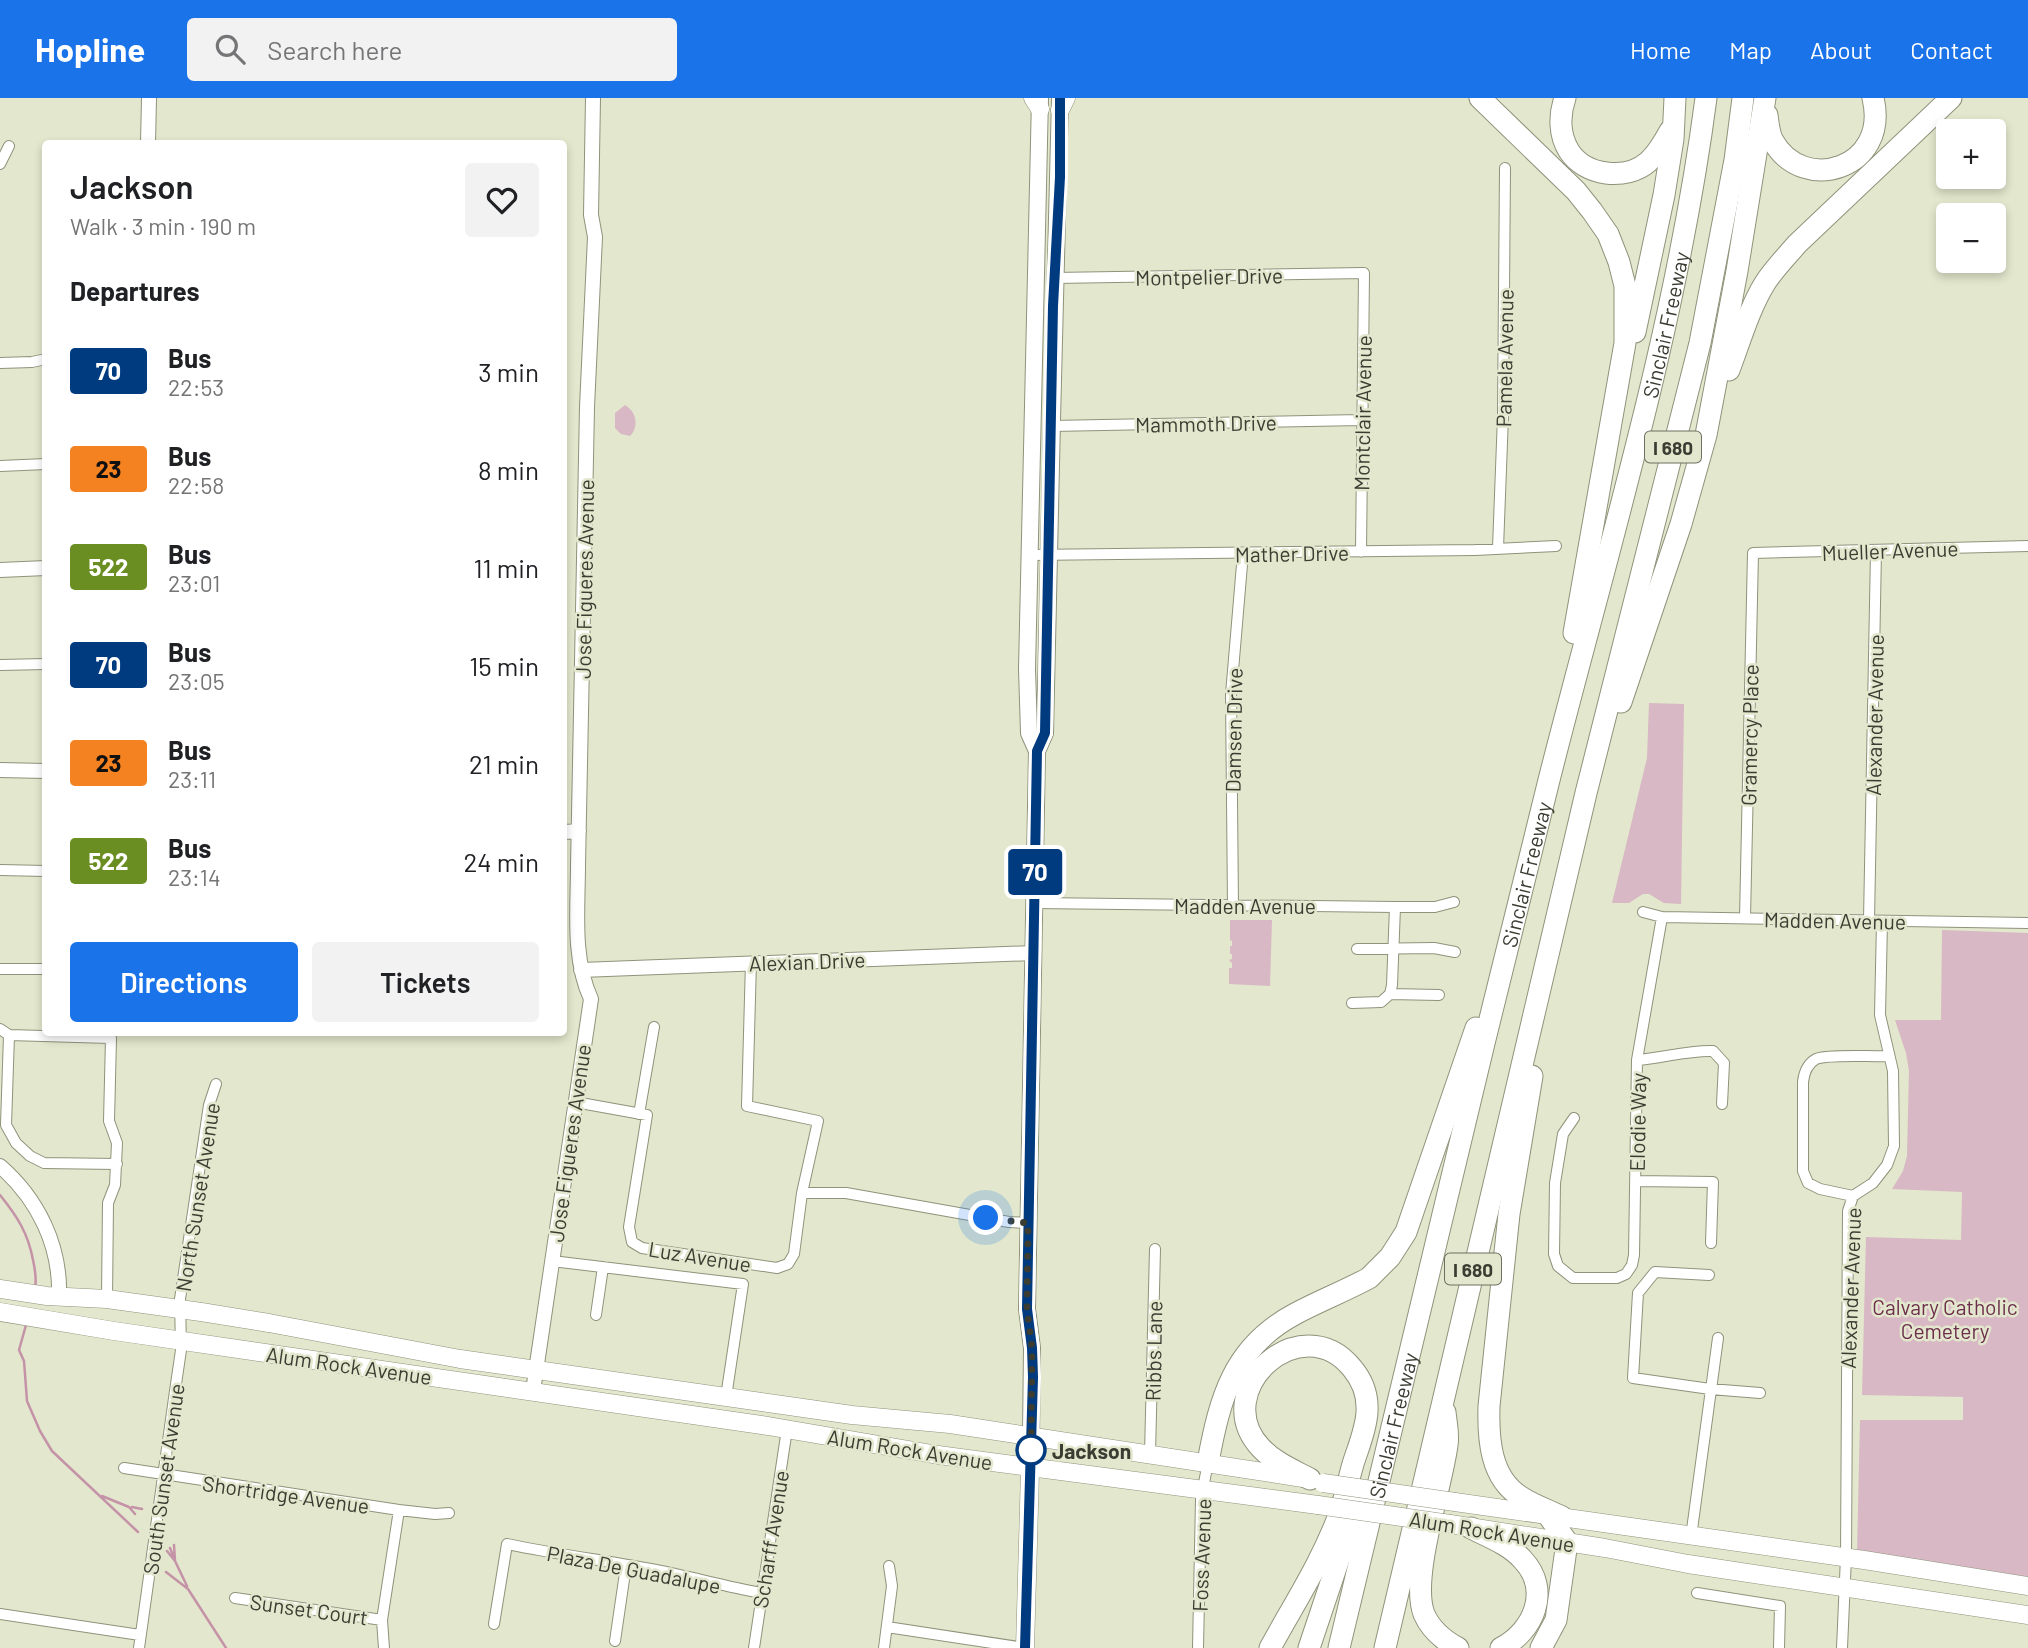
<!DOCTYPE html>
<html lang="en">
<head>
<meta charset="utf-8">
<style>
  body { margin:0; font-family:Barlow,sans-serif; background:#f2f2f2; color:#202124; height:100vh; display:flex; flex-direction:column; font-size:26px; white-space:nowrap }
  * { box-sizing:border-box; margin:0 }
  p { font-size:23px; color:#757577 }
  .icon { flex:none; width:38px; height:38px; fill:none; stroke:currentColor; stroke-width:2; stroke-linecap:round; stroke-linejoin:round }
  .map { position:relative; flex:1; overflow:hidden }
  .details { position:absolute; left:42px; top:42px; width:525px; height:896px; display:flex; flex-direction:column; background:#fff; border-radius:7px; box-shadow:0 4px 10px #0003 }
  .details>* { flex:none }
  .badge { padding:0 14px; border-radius:5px; font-size:24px; line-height:46px }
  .controls { position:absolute; left:1936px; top:21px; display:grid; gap:14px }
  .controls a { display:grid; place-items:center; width:70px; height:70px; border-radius:7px; background:#fff; box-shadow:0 4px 10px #0003; font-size:35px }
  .you { position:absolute; width:35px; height:35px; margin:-18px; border:5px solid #fff; border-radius:50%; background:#1a73e8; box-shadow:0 0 0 10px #1a73e833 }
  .map>.badge { position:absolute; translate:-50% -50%; box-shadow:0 0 0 4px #fff }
  h2 { padding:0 28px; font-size:26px; line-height:63px }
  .round { display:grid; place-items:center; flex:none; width:74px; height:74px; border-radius:7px; background:#f2f2f2 }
  .headline { display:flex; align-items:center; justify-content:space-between; height:119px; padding:0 28px }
  h1 { font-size:33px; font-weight:600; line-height:52px }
  .action { display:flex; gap:14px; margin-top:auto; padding:14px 28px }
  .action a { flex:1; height:80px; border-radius:7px; background:#1a73e8; color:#fff; font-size:28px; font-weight:600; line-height:80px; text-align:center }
  .action a+a { background:#f2f2f2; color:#202124 }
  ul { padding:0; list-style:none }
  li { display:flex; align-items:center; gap:21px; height:98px; padding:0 28px }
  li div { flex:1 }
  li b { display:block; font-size:26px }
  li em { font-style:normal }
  li .badge { min-width:77px; font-weight:700; text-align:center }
  header { display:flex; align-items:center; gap:42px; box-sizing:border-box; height:98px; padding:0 35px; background:#1a73e8; color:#fff }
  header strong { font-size:33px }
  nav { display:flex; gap:38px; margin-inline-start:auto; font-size:24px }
  .search { width:490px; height:63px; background:#f2f2f2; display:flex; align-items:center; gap:18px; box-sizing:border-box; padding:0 24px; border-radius:7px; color:#757577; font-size:26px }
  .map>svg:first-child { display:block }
</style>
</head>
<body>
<header>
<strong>Hopline</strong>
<div class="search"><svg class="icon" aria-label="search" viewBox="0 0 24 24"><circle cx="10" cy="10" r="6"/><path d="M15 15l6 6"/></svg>Search here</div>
<nav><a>Home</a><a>Map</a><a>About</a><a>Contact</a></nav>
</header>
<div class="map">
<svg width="2028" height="1550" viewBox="0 0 2028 1550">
  <rect width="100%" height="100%" fill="#e3e7cd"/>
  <!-- green -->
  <path fill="#d8b8c4" d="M 625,307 C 637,314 639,329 630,338 L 621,336 L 615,330 L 615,315 Z
    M 1649,605 L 1684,606 L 1681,806 L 1664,805 L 1649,796 L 1643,796 L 1629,805 L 1612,805 L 1647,660 Z
    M 1230,822 L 1272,822 L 1270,888 L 1229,886 L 1229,870 L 1232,870 L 1232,865 L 1229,862 L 1232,861 L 1232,856 L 1230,856 L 1230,848 L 1232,848 L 1232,843 L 1230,842 Z
    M 1942,832 L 2028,835 L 2028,1480 L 1857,1454 L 1860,1322 L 1963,1322 L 1963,1299 L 1862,1297 L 1866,1139 L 1961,1142 L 1962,1094 L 1892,1091 L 1903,1073 L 1907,1058 L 1909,973 L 1906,955 L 1895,922 L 1941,922 Z"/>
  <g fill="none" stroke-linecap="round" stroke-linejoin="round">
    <!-- stream -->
    <path stroke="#c593a7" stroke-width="2.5" d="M 0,1097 C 17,1118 28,1135 33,1162 C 35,1171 37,1180 35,1190
      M 26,1227 L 19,1252 L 24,1263 L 27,1303 L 40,1333 L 52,1353 L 138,1434
      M 102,1398 L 129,1409 L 135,1416
      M 132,1409 L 142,1411
      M 174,1447 L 175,1463
      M 170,1450 L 174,1460
      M 167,1453 L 175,1463 L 187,1488
      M 166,1474 L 188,1491 L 226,1550"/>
    <!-- minor casing -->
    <g stroke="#8f937b" stroke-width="12">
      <path id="minor" d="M 0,66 L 9,48
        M 1054,180 L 1364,175 L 1361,454
        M 0,265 L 32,264 L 46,261
        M 1051,328 L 1361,322
        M 0,368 L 46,366
        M 1498,450 L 1503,318 L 1505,70
        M 1029,457 L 1475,452 L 1556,448
        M 0,567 L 46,566
        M 0,772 L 46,773
        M 1034,805 L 1395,809 L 1435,809 L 1454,804
        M 1233,808 L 1231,596 L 1243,455
        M 1643,814 L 1662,819 L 2028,825
        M 1745,820 L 1753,455 L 2028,448
        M 1869,822 L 1876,453
        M 1357,851 L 1434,850 L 1455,854
        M 751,864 L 747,1008 L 818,1023 L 802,1095
        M 0,871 L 46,871
        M 1390,896 L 1439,897
        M 1352,905 L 1381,904 L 1390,896 L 1392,887 L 1395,809
        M 0,931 L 9,937 L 111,940 L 109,1023 L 117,1045 L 115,1087 L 108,1105 L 107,1201
        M 9,937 L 6,1027 L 16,1045 L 30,1058 L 44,1065 L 117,1066
        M 1637,962 C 1663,960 1688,952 1713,953 L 1724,965 L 1722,1006
        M 575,1004 L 647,1017 L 629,1129 L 632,1144 L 642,1150 L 777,1170 L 788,1166 L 794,1156 L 802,1095 L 846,1095 L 1009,1124 L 1028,1125
        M 639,1016 L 654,929
        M 1574,1020 L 1563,1036 L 1555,1085 L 1554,1156 L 1558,1168 L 1573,1180 L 1617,1180 L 1626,1176 L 1632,1167 L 1634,1157 L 1637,962 L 1662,819
        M 1636,1083 L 1713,1084 L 1711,1145
        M 1853,1098 L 1820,1091 L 1808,1085 L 1803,1073 L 1803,984 C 1804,975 1807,966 1816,961 C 1828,956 1872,959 1888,958
        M 552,1163 L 743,1186 L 726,1299
        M 1709,1177 L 1655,1174 L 1638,1195 L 1633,1280 L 1710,1291 L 1760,1295
        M 596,1217 L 603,1169
        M 1150,1356 L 1155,1151
        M 124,1370 L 399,1412 L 435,1416 L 449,1415
        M 1691,1439 L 1718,1240
        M 1697,1495 L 1780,1508 L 1779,1550
        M 235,1500 L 382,1522
        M 0,1516 L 140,1537
        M 494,1526 L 507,1446 C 559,1457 610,1463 661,1473 C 695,1480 728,1489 761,1495
        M 887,1529 L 1025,1550
        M 615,1543 L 626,1468
        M 139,1550 L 175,1293 L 181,1252 L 180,1201 L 209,1007 L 216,986
        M 384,1550 L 382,1522 L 399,1412
        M 754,1550 L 787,1331
        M 884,1550 L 892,1488 L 889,1468
        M 1198,1550 L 1201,1401 L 1208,1364
        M 1842,1550 L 1846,1459 L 1848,1113 L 1853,1098 L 1873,1085 L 1887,1067 L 1894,1048 L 1893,973 L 1880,917 L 1882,824"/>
    </g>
    <!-- tertiary casing -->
    <g stroke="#8f937b" stroke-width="16">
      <path id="tertiary" d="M 148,46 L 149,0
        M 0,472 L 46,470
        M 0,672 L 46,673
        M 564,734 L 579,733
        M 581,872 L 1033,855
        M 0,1068 C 38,1101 61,1148 59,1199
        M 533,1293 L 591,901 C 572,860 578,811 578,767 L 587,309 L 595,139 L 591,117 L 593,0"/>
    </g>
    <!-- secondary casing -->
    <g stroke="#8f937b" stroke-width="18">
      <path id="secondary" d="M 1037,653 L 1029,635 L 1027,571 L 1040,0
        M 1031,1338 L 1032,1250 L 1027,1211 L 1037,653 L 1045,635 C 1049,423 1055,212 1060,0"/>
    </g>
    <!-- primary casing -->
    <g stroke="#8f937b" stroke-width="19">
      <path id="primary" d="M 1033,0 L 1040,11
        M 1060,12 L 1066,0
        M 0,1191 L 47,1198 L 107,1201 L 201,1214 L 269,1225 L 460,1261 L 852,1317 L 950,1326 L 1303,1380
        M 0,1214 L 114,1233 L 768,1328 L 938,1357 L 1318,1407
        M 1455,1404 L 1864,1462 L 2028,1488
        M 1450,1426 L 1605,1450 L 1688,1466 L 2028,1517
        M 1025,1550 L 1031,1338"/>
    </g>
    <!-- motorway casing -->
    <g stroke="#8f937b" stroke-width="23">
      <g id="motorway">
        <path d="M 1480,0 L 1576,93 L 1592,113 L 1608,136 L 1619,164 L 1625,188 L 1625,245 L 1574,535"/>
        <path d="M 1565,0 C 1559,17 1559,37 1569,53 C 1585,78 1626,83 1648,64 C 1658,55 1664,44 1670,33"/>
        <path d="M 1767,17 C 1768,25 1769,36 1773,43 C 1803,97 1890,71 1873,0"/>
        <path d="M 1635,234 L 1664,97 L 1673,41 L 1675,0"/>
        <path d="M 1729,272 C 1740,243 1749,211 1765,185 C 1774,171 1786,159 1797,146 L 1951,0"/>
        <path d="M 1621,604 L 1681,426 L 1706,337 L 1737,173 L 1765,0"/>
        <path d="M 1532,978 L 1509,1116 L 1489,1308 C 1488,1340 1490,1380 1521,1399 C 1533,1407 1548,1412 1562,1419"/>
        <path d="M 1445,1314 C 1446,1325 1449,1336 1447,1347 C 1442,1388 1410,1479 1424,1516 C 1431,1532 1443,1542 1458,1550"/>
        <path d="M 1208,1364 C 1220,1300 1233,1249 1295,1216 C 1319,1203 1345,1193 1369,1180 L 1390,1159 L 1406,1134 L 1476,930"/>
        <path d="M 1471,1430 C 1489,1439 1510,1447 1523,1462 C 1551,1492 1534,1533 1501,1550"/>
        <path d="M 1270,1550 C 1294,1506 1321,1465 1339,1417 C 1345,1401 1348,1383 1353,1366 C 1358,1350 1366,1332 1367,1314 C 1368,1298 1363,1283 1352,1270 C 1301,1207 1207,1293 1261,1350 C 1274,1364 1293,1372 1310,1381"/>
        <path d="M 1309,1550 L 1359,1401"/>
        <path id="s1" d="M 1339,1550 C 1409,1259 1477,968 1550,678 C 1607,454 1676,230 1706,0"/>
        <path d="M 1385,1550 L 1586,695 L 1700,245 L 1735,62 L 1743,0"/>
        <path d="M 1541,1550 L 1556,1522 L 1567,1444 L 1548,1417"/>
      </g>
    </g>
    <!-- minor -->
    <use href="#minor" stroke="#fff" stroke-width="10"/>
    <!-- tertiary -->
    <use href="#tertiary" stroke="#fff" stroke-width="14"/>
    <!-- secondary -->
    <use href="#secondary" stroke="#fff" stroke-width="16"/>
    <!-- primary -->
    <use href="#primary" stroke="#fff" stroke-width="18"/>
    <!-- motorway -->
    <use href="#motorway" stroke="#fff" stroke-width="21"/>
    <!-- primary-bridge casing -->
    <g stroke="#8f937b" stroke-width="19" stroke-linecap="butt">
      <path id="primary-bridge" d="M 1323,1385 L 1455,1404
        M 1318,1407 L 1450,1426"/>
    </g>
    <!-- primary-bridge -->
    <use href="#primary-bridge" stroke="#fff" stroke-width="18"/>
  </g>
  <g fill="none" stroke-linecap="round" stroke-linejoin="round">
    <!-- line casing -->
    <g stroke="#fff" stroke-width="16">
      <path id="line" d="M 1025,1550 L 1033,1279 L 1032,1250 L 1027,1211 L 1037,653 L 1045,635 L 1053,208 L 1060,79 L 1060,0"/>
    </g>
    <!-- line -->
    <use href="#line" stroke="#003b80" stroke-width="10"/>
    <!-- walk -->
    <path stroke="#3b3d32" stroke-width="7" stroke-dasharray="0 12.6" d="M 986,1120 L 1028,1125 L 1027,1211 L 1032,1250 L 1031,1352"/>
  </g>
  <!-- markers -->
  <circle fill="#fff" stroke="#003b80" stroke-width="3.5" cx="1031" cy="1352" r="14"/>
  <g text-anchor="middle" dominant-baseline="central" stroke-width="5" stroke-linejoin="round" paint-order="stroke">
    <!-- shield labels -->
    <g fill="#e3e7cd" stroke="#6d7060" stroke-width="2">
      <rect x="1645" y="333.5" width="56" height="31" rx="5"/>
      <rect x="1445" y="1155.5" width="56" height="31" rx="5"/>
    </g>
    <g font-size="19" font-weight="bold" fill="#3b3d32">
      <text x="1673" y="349">I 680</text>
      <text x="1473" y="1171">I 680</text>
    </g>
    <!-- street labels -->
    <g font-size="21" fill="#3b3d32" stroke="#e3e7cd">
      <text transform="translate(1209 178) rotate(-1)">Montpelier Drive</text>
      <text stroke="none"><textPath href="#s1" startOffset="1363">Sinclair Freeway</textPath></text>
      <text transform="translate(1504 260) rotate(-89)">Pamela Avenue</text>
      <text transform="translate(1362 315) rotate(-89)">Montclair Avenue</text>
      <text transform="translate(1206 325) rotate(-1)">Mammoth Drive</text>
      <text transform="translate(1890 452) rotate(-2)">Mueller Avenue</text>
      <text transform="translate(1292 455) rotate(-1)">Mather Drive</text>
      <text transform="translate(584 481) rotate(-89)">Jose Figueres Avenue</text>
      <text transform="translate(1874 617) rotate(-89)">Alexander Avenue</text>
      <text transform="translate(1233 632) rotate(-89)">Damsen Drive</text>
      <text transform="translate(1749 637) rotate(-89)">Gramercy Place</text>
      <text stroke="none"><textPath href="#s1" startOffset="796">Sinclair Freeway</textPath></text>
      <text x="1245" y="807">Madden Avenue</text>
      <text transform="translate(1835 822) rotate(1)">Madden Avenue</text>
      <text transform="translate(807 863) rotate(-2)">Alexian Drive</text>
      <text transform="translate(1637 1024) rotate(-89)">Elodie Way</text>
      <text transform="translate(569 1045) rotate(-82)">Jose Figueres Avenue</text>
      <text transform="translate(197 1099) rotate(-81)">North Sunset Avenue</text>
      <text transform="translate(700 1158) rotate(9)">Luz Avenue</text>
      <text transform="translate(1850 1190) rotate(-88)">Alexander Avenue</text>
      <text transform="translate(1153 1253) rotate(-89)">Ribbs Lane</text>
      <text transform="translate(349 1267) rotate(8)">Alum Rock Avenue</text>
      <text stroke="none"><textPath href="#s1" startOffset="229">Sinclair Freeway</textPath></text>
      <text transform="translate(910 1351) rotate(9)">Alum Rock Avenue</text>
      <text transform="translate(163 1381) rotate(-82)">South Sunset Avenue</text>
      <text transform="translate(286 1396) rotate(8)">Shortridge Avenue</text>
      <text transform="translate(1492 1433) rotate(9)">Alum Rock Avenue</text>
      <text transform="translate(770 1441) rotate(-81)">Scharff Avenue</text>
      <text transform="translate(1201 1457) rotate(-88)">Foss Avenue</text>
      <text transform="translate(634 1471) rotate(11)">Plaza De Guadalupe</text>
      <text transform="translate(309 1511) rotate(8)">Sunset Court</text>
    </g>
    <!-- park labels -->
    <g font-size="21" fill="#6d2e4c" stroke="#e3e7cd">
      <text x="1945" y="1208">Calvary Catholic<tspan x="1945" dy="24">Cemetery</tspan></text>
    </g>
    <!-- stop labels -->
    <g font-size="21" font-weight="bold" fill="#3b3d32" stroke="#e3e7cd" text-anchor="start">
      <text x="1052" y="1352">Jackson</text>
    </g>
  </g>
</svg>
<div class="controls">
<a>+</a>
<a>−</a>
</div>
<div class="you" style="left:986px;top:1120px"></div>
<b class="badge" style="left:1035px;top:774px;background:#003b80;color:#fff">70</b>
<section class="details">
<div class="headline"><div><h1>Jackson</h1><p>Walk · 3 min · 190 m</p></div><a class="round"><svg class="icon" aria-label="heart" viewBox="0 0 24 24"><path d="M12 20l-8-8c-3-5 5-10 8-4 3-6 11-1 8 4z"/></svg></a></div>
<h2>Departures</h2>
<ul>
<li><span class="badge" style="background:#003b80;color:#fff">70</span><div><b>Bus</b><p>22:53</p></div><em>3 min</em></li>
<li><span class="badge" style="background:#f58220;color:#111">23</span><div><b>Bus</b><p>22:58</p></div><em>8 min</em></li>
<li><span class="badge" style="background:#6b8e23;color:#fff">522</span><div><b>Bus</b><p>23:01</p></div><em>11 min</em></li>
<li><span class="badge" style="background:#003b80;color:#fff">70</span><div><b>Bus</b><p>23:05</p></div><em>15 min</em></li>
<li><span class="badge" style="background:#f58220;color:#111">23</span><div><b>Bus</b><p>23:11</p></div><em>21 min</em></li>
<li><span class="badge" style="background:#6b8e23;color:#fff">522</span><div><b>Bus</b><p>23:14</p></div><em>24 min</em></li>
</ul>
<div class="action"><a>Directions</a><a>Tickets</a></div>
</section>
</div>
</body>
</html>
